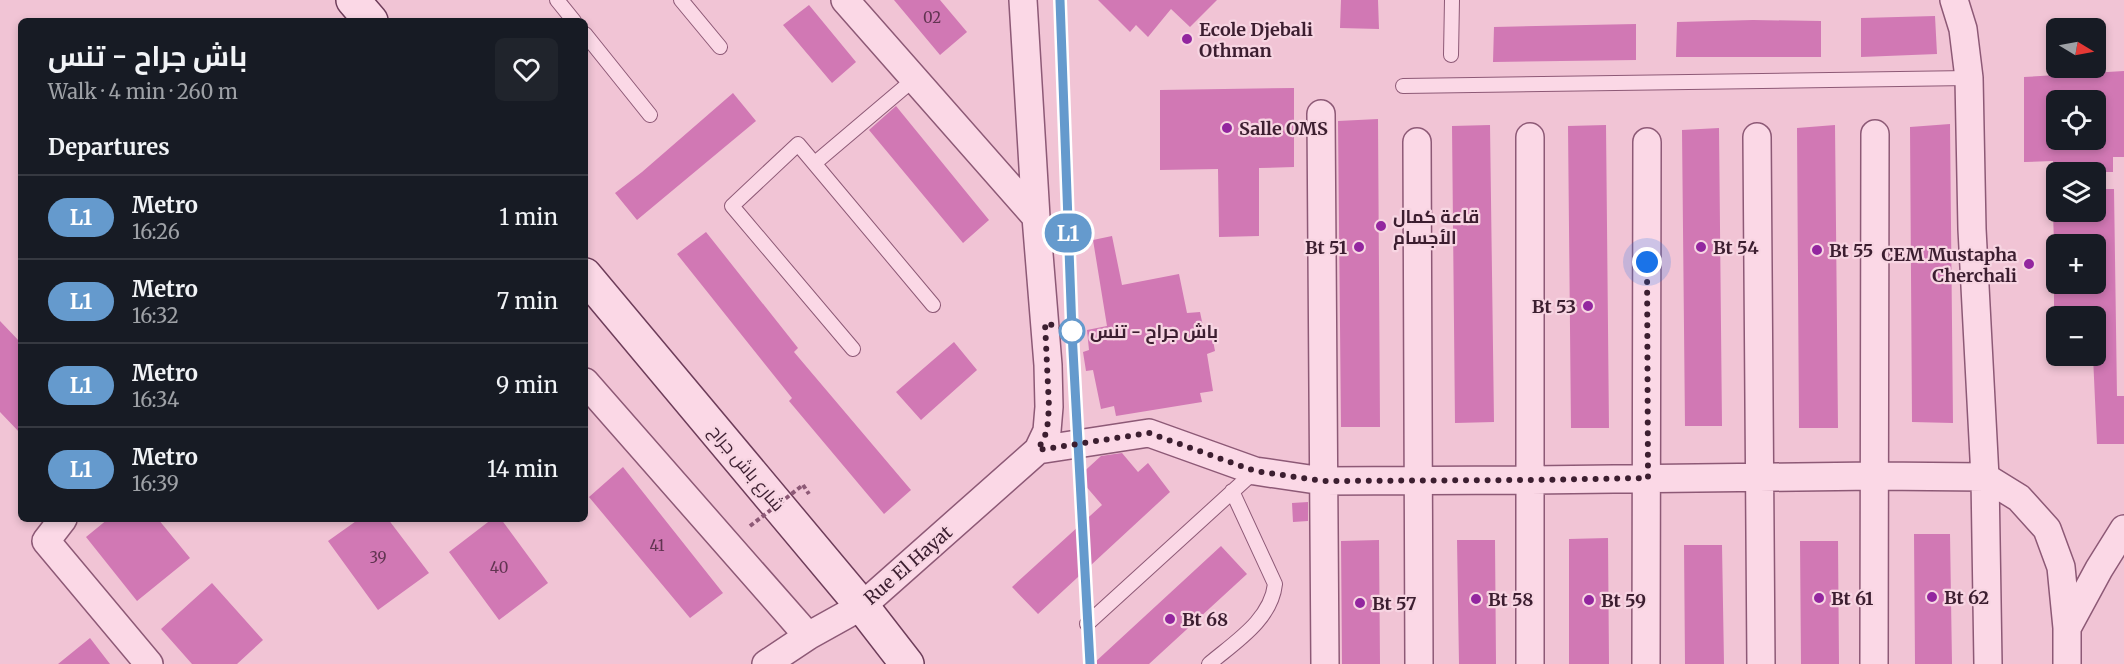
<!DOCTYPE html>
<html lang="en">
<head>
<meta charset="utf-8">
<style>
  body { margin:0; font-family:Merriweather,Cairo,serif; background:#20242c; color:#f1f3f6; height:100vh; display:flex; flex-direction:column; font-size:22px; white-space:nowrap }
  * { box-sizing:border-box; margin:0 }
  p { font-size:20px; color:#9ea1a6 }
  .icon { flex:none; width:33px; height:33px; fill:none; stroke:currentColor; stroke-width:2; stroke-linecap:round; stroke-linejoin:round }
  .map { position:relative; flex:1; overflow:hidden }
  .sheet { position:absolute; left:18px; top:18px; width:570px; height:504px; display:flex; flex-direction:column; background:#171b24; border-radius:9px; box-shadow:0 3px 9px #0003 }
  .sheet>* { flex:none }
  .badge { padding:0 12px; border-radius:20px; font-size:21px; line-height:39px }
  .needle { width:39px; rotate:100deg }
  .tools { position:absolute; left:2046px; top:18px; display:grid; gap:12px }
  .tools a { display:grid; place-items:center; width:60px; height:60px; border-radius:9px; background:#171b24; box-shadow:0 3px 9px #0003; font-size:30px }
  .you { position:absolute; width:30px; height:30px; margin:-15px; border:4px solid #fff; border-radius:50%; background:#1a73e8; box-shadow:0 0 0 9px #1a73e833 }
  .map>.badge { position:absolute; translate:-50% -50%; box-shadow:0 0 0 3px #fff }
  h2 { padding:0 30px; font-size:22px; line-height:54px }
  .round { display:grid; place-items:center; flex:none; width:63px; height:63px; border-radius:9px; background:#20242c }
  .head { display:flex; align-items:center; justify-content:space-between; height:102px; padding:0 30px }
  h1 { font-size:28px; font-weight:700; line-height:45px }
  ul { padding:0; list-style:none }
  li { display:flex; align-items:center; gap:18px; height:84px; padding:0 30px; border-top:2px solid #363941 }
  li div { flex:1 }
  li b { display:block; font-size:22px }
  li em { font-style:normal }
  li .badge { min-width:66px; font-weight:700; text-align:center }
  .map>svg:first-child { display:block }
</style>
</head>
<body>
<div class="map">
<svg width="2124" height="664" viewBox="0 0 2124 664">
  <rect width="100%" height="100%" fill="#f1c4d5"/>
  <!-- building -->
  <path fill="#d178b4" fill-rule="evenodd" d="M 894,0 L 940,0 L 967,32 L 940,55 Z
    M 1098,0 L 1217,0 L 1190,27 L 1171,9 L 1148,37 L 1136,25 L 1130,32 Z
    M 1341,0 L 1378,0 L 1379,29 L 1340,28 Z
    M 809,5 L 856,62 L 832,83 L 783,25 Z
    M 1935,16 L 1937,54 L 1861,57 L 1861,18 Z
    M 1753,20 L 1821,21 L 1821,57 L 1676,57 L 1677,22 Z
    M 1636,24 L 1636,60 L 1493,62 L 1494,27 Z
    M 2124,71 L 2124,157 L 2113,157 L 2113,172 L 2053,172 L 2053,161 L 2024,162 L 2024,77 ZM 2056,100 L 2096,100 L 2096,140 L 2056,140 Z
    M 1294,88 L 1294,167 L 1259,168 L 1259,236 L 1219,237 L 1218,169 L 1160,170 L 1160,90 Z
    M 733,93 L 756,121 L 637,220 L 615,193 L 642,172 Z
    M 896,106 L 989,220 L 963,243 L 869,130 Z
    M 1378,119 L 1380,427 L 1341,427 L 1338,121 Z
    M 1950,124 L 1953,423 L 1912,422 L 1910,127 Z
    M 1490,125 L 1494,422 L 1455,423 L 1452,126 Z
    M 1606,125 L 1609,428 L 1571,428 L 1568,126 Z
    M 1835,125 L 1838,428 L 1799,428 L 1797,128 Z
    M 1719,128 L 1722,426 L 1685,426 L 1682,130 Z
    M 2096,189 L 2114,189 L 2117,396 L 2124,396 L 2124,444 L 2097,444 L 2093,356 L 2096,356 L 2096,316 L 2054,316 L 2054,284 L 2096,284 L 2096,244 L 2054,244 L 2053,212 L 2096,212 Z
    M 706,232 L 798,348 L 794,352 L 911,490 L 884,514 L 789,401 L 792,398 L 677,254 Z
    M 1112,236 L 1122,285 L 1179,274 L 1187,313 L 1200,312 L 1204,331 L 1211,330 L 1215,351 L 1207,354 L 1213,391 L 1200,393 L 1202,402 L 1116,416 L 1114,406 L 1101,409 L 1093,370 L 1086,371 L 1083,352 L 1089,350 L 1087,330 L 1107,326 L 1093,240 Z
    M 0,321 L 21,343 L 21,434 L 0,412 Z
    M 954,342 L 977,370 L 921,420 L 896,392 Z
    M 1122,453 L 1138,472 L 1148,463 L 1170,492 L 1038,614 L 1012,587 L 1102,505 L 1078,477 L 1101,456 Z
    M 623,467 L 723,593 L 690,618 L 589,497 Z
    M 1308,502 L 1308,521 L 1293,522 L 1292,503 Z
    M 108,519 L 158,519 L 190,558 L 137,601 L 86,537 Z
    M 359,519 L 388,519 L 429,573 L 378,610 L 328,541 Z
    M 492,519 L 501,519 L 548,583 L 499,620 L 449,552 Z
    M 1914,534 L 1950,534 L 1952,664 L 1915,664 Z
    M 1608,538 L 1609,664 L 1569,664 L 1569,539 Z
    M 1379,540 L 1380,664 L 1342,664 L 1341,541 Z
    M 1457,540 L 1495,540 L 1496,664 L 1459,664 Z
    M 1800,541 L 1838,541 L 1839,664 L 1801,664 Z
    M 1684,545 L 1722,545 L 1724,664 L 1685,664 Z
    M 1221,546 L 1247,574 L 1149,664 L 1093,664 Z
    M 212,583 L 263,640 L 237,664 L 192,664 L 161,629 Z
    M 90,638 L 110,664 L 58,664 Z"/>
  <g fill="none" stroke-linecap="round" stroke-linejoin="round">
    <!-- service casing -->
    <g stroke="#8d5976" stroke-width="16">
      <path id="service" d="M 557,0 L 574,21
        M 681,0 L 720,47
        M 585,34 L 650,115
        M 1451,55 L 1452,0
        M 1403,86 L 1969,78
        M 815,163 L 913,80
        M 853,349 L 732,206 L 798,144 L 933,305
        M 1087,624 L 1255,471
        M 1209,664 C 1235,642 1271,620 1275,584 L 1232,491"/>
    </g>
    <!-- minor casing -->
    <g stroke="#8d5976" stroke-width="30">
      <path id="minor" d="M 845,0 L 1036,217
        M 1954,0 L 1963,29 L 1969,78 L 1972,229 L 1985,477 L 1988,664
        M 1321,114 L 1325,664
        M 1530,137 L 1530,664
        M 1757,137 L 1761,664
        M 1417,142 L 1419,664
        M 585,382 L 808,636
        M 1038,450 L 1149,433 L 1255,471 L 1323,481 L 1531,480 L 1875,476 L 1985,477 L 2019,498 L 2047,529 L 2061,567 L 2067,628 L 2067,664
        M 63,519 L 46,541 L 149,664
        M 2067,628 L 2099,569 L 2124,529
        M 766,664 L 808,636 L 862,606 L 1038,450 L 1047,431 L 1049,407 L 1048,365 L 1036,217 L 1023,0
        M 1646,664 L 1647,142
        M 1874,664 L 1875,134"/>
    </g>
    <!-- secondary casing -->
    <g stroke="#6e3d5a" stroke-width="36">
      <path id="secondary" d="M 353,0 L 371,21
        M 585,275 L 862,606 L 907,664"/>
    </g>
    <!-- path -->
    <path stroke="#8d5976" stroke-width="4" stroke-dasharray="4.5 3" stroke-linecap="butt" d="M 803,485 L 809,494"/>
    <!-- service -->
    <use href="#service" stroke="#fbd8e6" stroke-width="14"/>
    <!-- minor -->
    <use href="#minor" stroke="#fbd8e6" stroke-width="27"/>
    <!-- secondary -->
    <use href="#secondary" stroke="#fbd8e6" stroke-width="33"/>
    <!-- path-bridge -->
    <path stroke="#8d5976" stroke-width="4" stroke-dasharray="4.5 3" stroke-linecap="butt" d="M 750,526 L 803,485"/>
  </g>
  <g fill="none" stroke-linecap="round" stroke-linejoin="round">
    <!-- line casing -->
    <g stroke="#fff" stroke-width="14">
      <path id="line" d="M 1060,0 L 1072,332 L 1090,664"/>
    </g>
    <!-- line -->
    <use href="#line" stroke="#659acd" stroke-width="9"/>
    <!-- walk -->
    <path stroke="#3c1e30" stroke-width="6" stroke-dasharray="0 10.8" d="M 1072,331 L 1045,323 L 1049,407 L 1047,431 L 1038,450 L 1149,433 L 1255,471 L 1323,481 L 1531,480 L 1648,478 L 1647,262"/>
  </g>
  <!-- markers -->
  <g fill="#93269f" stroke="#f7d5e2" stroke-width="2">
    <circle cx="1187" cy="39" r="6"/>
    <circle cx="1227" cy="128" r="6"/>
    <circle cx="1381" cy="226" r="6"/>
    <circle cx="1359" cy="247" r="6"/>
    <circle cx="1701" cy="247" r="6"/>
    <circle cx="1817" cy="250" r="6"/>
    <circle cx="2029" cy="264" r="6"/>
    <circle cx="1588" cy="306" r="6"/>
    <circle cx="1932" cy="597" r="6"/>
    <circle cx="1819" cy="598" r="6"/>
    <circle cx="1476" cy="599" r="6"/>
    <circle cx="1589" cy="600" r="6"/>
    <circle cx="1360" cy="603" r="6"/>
    <circle cx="1170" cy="619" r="6"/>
  </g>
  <circle fill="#fff" stroke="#659acd" stroke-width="3" cx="1072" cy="331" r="12"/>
  <g text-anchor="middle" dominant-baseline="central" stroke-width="4.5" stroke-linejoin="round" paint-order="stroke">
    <!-- number labels -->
    <g font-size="15" fill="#613451">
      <text x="932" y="17">02</text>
      <text x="657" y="545">41</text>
      <text x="378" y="557">39</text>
      <text x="499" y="567">40</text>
    </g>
    <!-- poi labels -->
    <g font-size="18" font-weight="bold" fill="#3c1e30" stroke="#f7d5e2" text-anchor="start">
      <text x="1199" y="29">Ecole Djebali<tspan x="1199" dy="21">Othman</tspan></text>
      <text x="1239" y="128">Salle OMS</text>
      <text x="1393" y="216">قاعة كمال<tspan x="1393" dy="21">الأجسام</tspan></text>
      <text x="1347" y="247" text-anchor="end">Bt 51</text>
      <text x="1713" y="247">Bt 54</text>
      <text x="1829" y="250">Bt 55</text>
      <text x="2017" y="254" text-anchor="end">CEM Mustapha<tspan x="2017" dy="21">Cherchali</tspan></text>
      <text x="1576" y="306" text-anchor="end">Bt 53</text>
      <text x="1944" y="597">Bt 62</text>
      <text x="1831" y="598">Bt 61</text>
      <text x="1488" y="599">Bt 58</text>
      <text x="1601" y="600">Bt 59</text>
      <text x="1372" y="603">Bt 57</text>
      <text x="1182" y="619">Bt 68</text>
    </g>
    <!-- stop labels -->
    <g font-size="18" font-weight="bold" fill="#3c1e30" stroke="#f7d5e2" text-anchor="start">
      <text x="1090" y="331">باش جراح - تنس</text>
    </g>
    <!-- street labels -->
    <g font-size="18" fill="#3c1e30" stroke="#f7d5e2">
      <text transform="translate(747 468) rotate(50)">شارع باش جراح</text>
      <text transform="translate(908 565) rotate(-41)">Rue El Hayat</text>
    </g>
  </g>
</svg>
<div class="tools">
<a><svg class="needle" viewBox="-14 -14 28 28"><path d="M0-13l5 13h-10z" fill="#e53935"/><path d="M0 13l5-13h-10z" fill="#9ea1a6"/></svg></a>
<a><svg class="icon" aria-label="locate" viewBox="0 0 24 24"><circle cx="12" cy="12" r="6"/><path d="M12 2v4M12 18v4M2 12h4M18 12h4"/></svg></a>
<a><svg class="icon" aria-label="layers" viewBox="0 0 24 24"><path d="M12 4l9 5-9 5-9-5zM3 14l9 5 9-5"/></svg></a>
<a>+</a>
<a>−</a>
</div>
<div class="you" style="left:1647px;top:262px"></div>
<b class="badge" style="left:1068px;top:233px;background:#659acd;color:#fff">L1</b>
<section class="sheet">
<div class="head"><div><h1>باش جراح - تنس</h1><p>Walk · 4 min · 260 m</p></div><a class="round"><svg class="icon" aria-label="heart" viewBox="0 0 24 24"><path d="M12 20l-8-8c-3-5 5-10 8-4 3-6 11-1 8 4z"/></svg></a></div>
<h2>Departures</h2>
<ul>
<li><span class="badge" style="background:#659acd;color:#fff">L1</span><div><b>Metro</b><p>16:26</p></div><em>1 min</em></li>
<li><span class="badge" style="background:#659acd;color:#fff">L1</span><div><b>Metro</b><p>16:32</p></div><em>7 min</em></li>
<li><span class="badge" style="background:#659acd;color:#fff">L1</span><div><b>Metro</b><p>16:34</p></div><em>9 min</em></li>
<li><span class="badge" style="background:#659acd;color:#fff">L1</span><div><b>Metro</b><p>16:39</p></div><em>14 min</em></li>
</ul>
</section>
</div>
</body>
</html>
